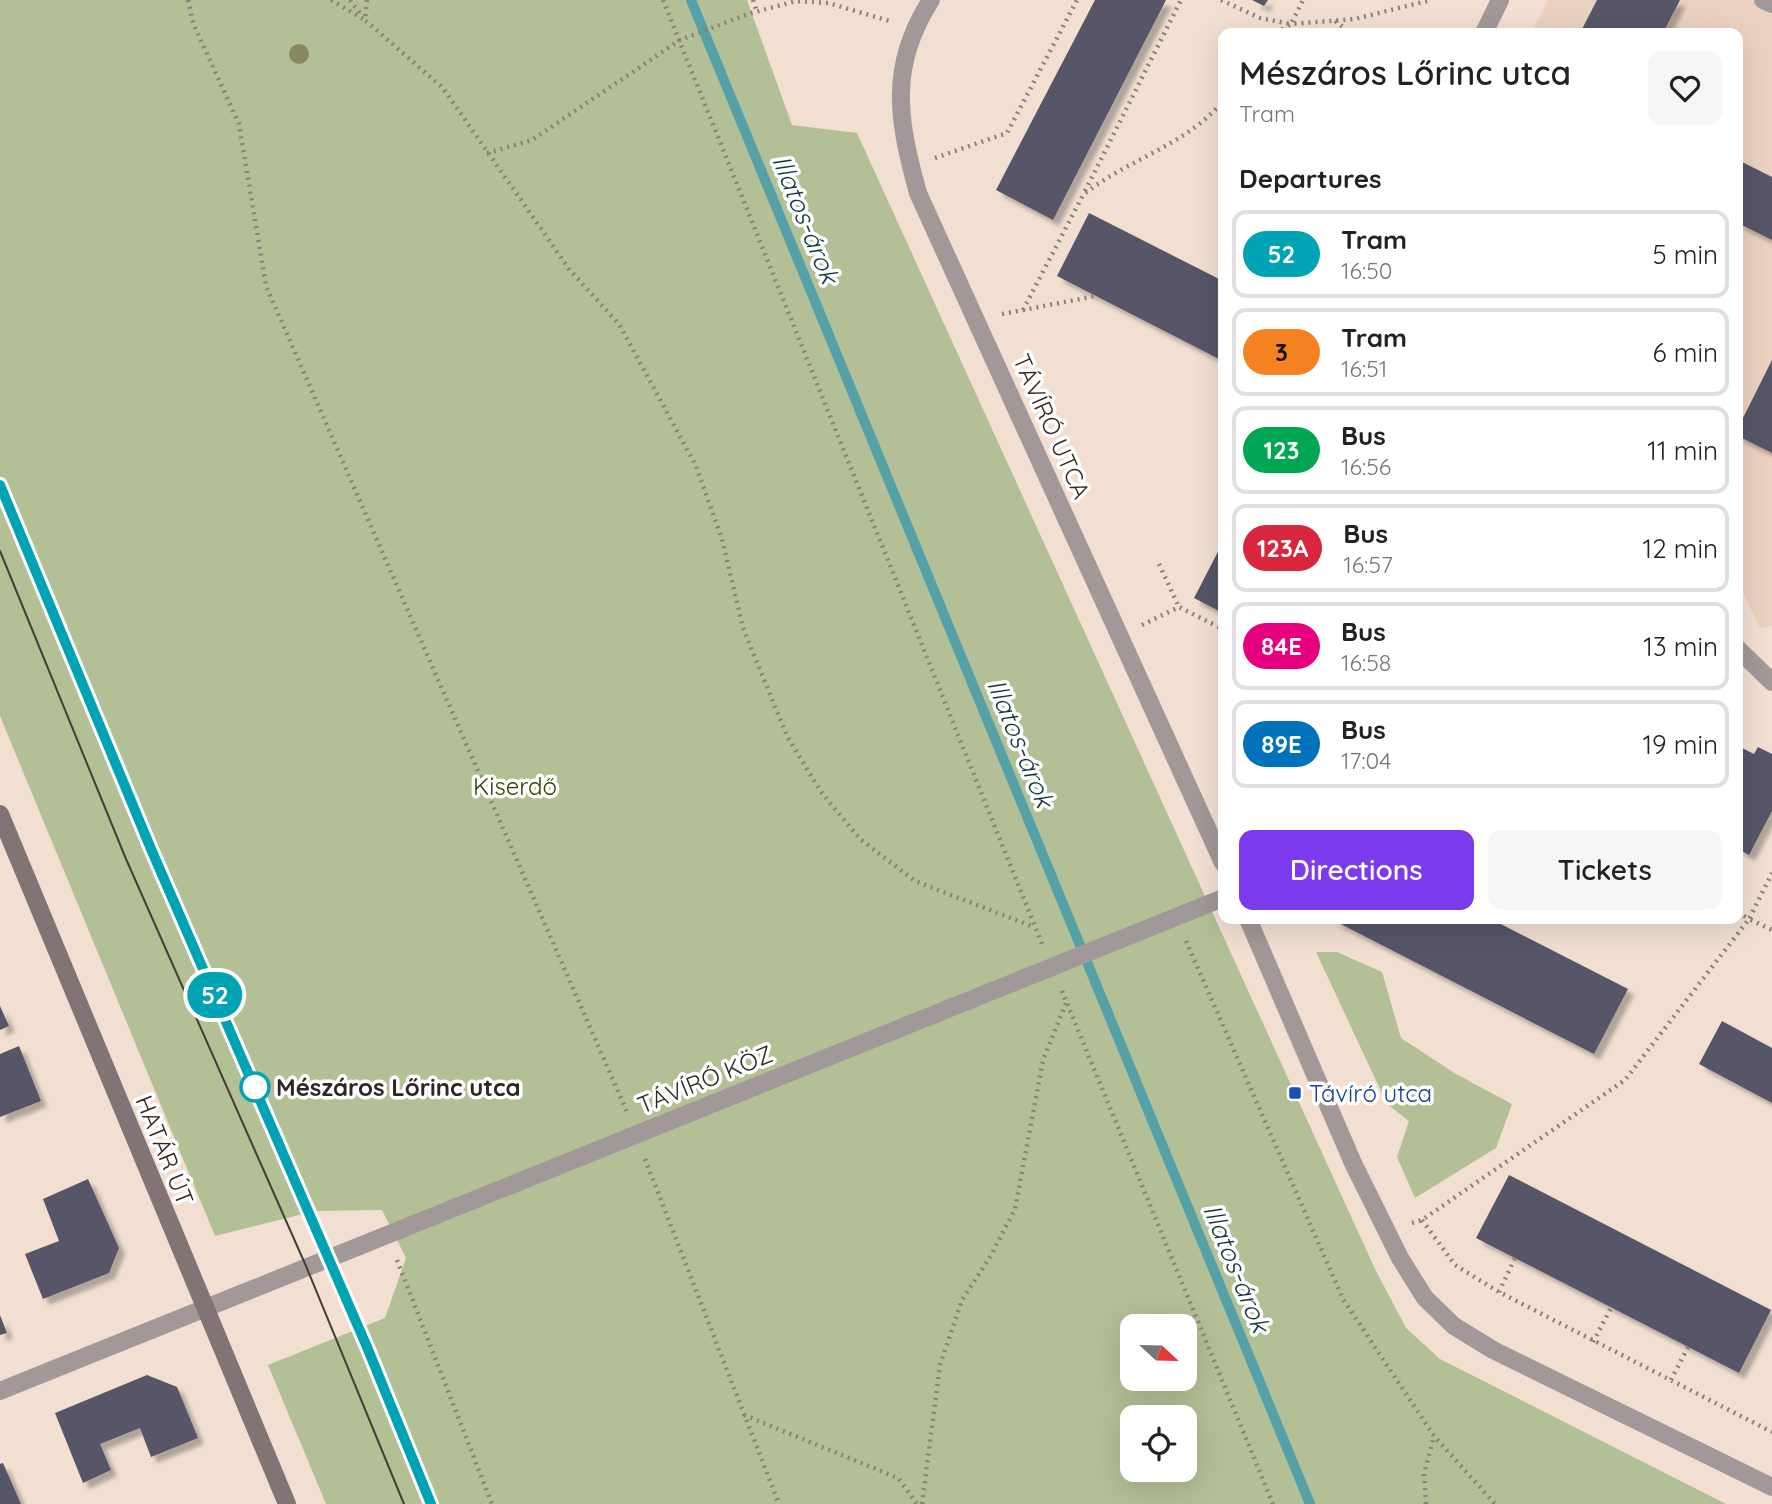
<!DOCTYPE html>
<html lang="en">
<head>
<meta charset="utf-8">
<style>
  body { margin:0; font-family:Quicksand,sans-serif; background:#f6f6f6; color:#222; height:100vh; display:flex; flex-direction:column; font-size:26px; white-space:nowrap }
  * { box-sizing:border-box; margin:0 }
  p { font-size:23px; color:#767676 }
  .icon { flex:none; width:38px; height:38px; fill:none; stroke:currentColor; stroke-width:2; stroke-linecap:round; stroke-linejoin:round }
  .map { position:relative; flex:1; overflow:hidden }
  .sheet { position:absolute; left:1218px; top:28px; width:525px; height:896px; display:flex; flex-direction:column; background:#fff; border-radius:14px; box-shadow:0 7px 28px #0002 }
  .sheet>* { flex:none }
  .badge { padding:0 14px; border-radius:23px; font-size:24px; line-height:46px }
  .needle { width:46px; rotate:112deg }
  .fabs { position:absolute; left:1120px; top:1314px; display:grid; gap:14px }
  .fabs a { display:grid; place-items:center; width:77px; height:77px; border-radius:14px; background:#fff; box-shadow:0 7px 28px #0002; font-size:35px }
  .map>.badge { position:absolute; translate:-50% -50%; box-shadow:0 0 0 4px #fff }
  h2 { padding:0 21px; font-size:26px; line-height:63px }
  .round { display:grid; place-items:center; flex:none; width:74px; height:74px; border-radius:14px; background:#f6f6f6 }
  .summary { display:flex; align-items:center; justify-content:space-between; height:119px; padding:0 21px }
  h1 { font-size:33px; font-weight:600; line-height:52px }
  .primary-button { display:flex; gap:14px; margin-top:auto; padding:14px 21px }
  .primary-button a { flex:1; height:80px; border-radius:14px; background:#7c3aed; color:#fff; font-size:28px; font-weight:600; line-height:80px; text-align:center }
  .primary-button a+a { background:#f6f6f6; color:#222 }
  ul { padding:0; list-style:none }
  li { display:flex; align-items:center; gap:21px; height:88px; margin:0 14px 10px; padding:0 7px; border:4px solid #e0e0e0; border-radius:14px }
  li div { flex:1 }
  li b { display:block; font-size:26px }
  li em { font-style:normal }
  li .badge { min-width:77px; font-weight:700; text-align:center }
  .map>svg:first-child { display:block }
</style>
</head>
<body>
<div class="map">
<svg width="1772" height="1504" viewBox="0 0 1772 1504">
  <defs>
    <filter id="shadow"><feDropShadow dx="6" dy="6" stdDeviation="2" flood-color="#0004"/></filter>
  </defs>
  <rect width="100%" height="100%" fill="#f2dfd2"/>
  <!-- built -->
  <path fill="#ebd2c0" d="M 1548,0 L 1763,0 L 1772,4 L 1772,626 L 1760,628 L 1738,582 L 1738,33 L 1531,33 Z"/>
  <!-- green -->
  <path fill="#b3bf94" fill-rule="evenodd" d="M 0,0 L 747,0 L 792,125 L 857,133 L 1375,1269 L 1406,1328 L 1440,1359 L 1726,1504 L 326,1504 L 268,1365 L 385,1318 L 406,1258 L 382,1210 L 315,1211 L 215,1236 L 0,716 ZM 1132,1326 L 1185,1326 L 1185,1379 L 1132,1379 ZM 1132,1418 L 1185,1418 L 1185,1470 L 1132,1470 Z
    M 1316,952 L 1337,952 L 1382,972 L 1401,1038 L 1456,1074 L 1512,1104 L 1496,1148 L 1415,1198 L 1397,1157 L 1409,1121 L 1387,1104 Z"/>
  <g fill="none" stroke-linecap="round" stroke-linejoin="round">
    <!-- stream -->
    <path stroke="#55a1a8" stroke-width="10" d="M 691,0 L 1310,1504"/>
  </g>
  <!-- building -->
  <path fill="#565667" filter="url(#shadow)" d="M 1095,0 L 1166,0 L 1053,220 L 996,190 Z
    M 1252,0 L 1268,0 L 1264,6 Z
    M 1597,0 L 1680,0 L 1663,33 L 1580,33 Z
    M 1738,160 L 1772,177 L 1772,240 L 1738,223 Z
    M 1089,213 L 1223,281 L 1223,361 L 1057,276 Z
    M 1772,360 L 1772,453 L 1738,436 L 1738,428 Z
    M 1223,542 L 1223,613 L 1194,598 Z
    M 1738,746 L 1754,754 L 1758,747 L 1772,754 L 1772,811 L 1749,855 L 1738,849 Z
    M 1331,919 L 1491,919 L 1628,989 L 1594,1054 Z
    M 0,1006 L 9,1026 L 0,1030 Z
    M 1722,1021 L 1772,1048 L 1772,1103 L 1699,1064 Z
    M 19,1046 L 41,1101 L 0,1117 L 0,1054 Z
    M 1509,1175 L 1771,1310 L 1739,1373 L 1476,1238 Z
    M 88,1179 L 119,1248 L 109,1273 L 43,1299 L 25,1254 L 59,1241 L 43,1199 Z
    M 0,1315 L 7,1333 L 0,1335 Z
    M 147,1375 L 177,1387 L 198,1438 L 151,1457 L 140,1428 L 100,1444 L 111,1470 L 83,1483 L 55,1413 Z
    M 3,1463 L 21,1504 L 0,1504 L 0,1464 Z"/>
  <g fill="none" stroke-linecap="round" stroke-linejoin="round">
    <!-- path -->
    <path stroke="#8e8178" stroke-width="4.5" stroke-dasharray="2 5" stroke-linecap="butt" d="M 188,0 L 193,23 L 239,124 L 266,286 L 627,1112
      M 331,0 L 365,20
      M 350,0 L 362,16
      M 367,0 L 365,20 L 443,88 L 569,269 L 619,324 L 696,466 L 722,539 L 743,628 L 787,736 L 821,792 L 860,839 L 915,881 L 1034,927
      M 663,0 L 1042,944
      M 753,0 L 757,12
      M 1221,0 L 1260,18 L 1291,24 L 1303,0
      M 1335,21 L 1351,33
      M 1276,33 L 1291,24 L 1355,19 L 1431,0
      M 487,153 L 532,140 L 680,40 L 748,14 L 796,1 L 828,3 L 893,22
      M 935,158 L 1007,133 L 1077,0
      M 1085,191 L 1181,0
      M 1023,310 L 1083,195 C 1126,160 1187,145 1223,101
      M 1002,314 L 1096,296
      M 1159,564 L 1179,607
      M 1142,625 L 1179,607 L 1223,629
      M 1738,912 L 1749,919 L 1772,873
      M 1186,941 L 1343,1299 L 1434,1436 L 1495,1504
      M 1062,991 L 1273,1504
      M 645,1159 L 779,1504
      M 1422,1220 L 1455,1265 L 1499,1292 L 1772,1432
      M 1412,1223 L 1422,1220 L 1625,1080 L 1749,919 L 1772,930
      M 397,1260 L 492,1504
      M 1499,1292 L 1515,1258
      M 1593,1342 L 1611,1308
      M 1671,1380 L 1688,1347
      M 744,1415 L 898,1478 L 917,1504
      M 922,1504 L 940,1365 L 962,1300 L 990,1257 L 1015,1209 L 1043,1060 L 1066,1003
      M 1426,1504 L 1424,1474 L 1434,1436"/>
    <!-- minor -->
    <path stroke="#a2989a" stroke-width="18" d="M 931,0 C 888,67 898,120 918,193 L 1223,863
      M 1763,0 L 1772,4
      M 1484,33 L 1500,0
      M 1738,649 L 1772,682
      M 1248,919 L 1353,1163 L 1400,1258 L 1425,1298 L 1454,1326 L 1493,1350 L 1772,1487
      M 0,1391 L 1223,898"/>
    <!-- secondary -->
    <path stroke="#827476" stroke-width="18" d="M 0,814 L 287,1504"/>
    <!-- tram -->
    <path stroke="#453d37" stroke-width="2" d="M 0,485 L 151,849 L 367,1347 L 430,1504
      M 0,551 L 126,859 L 306,1266 L 404,1504"/>
  </g>
  <!-- trees -->
  <circle fill="#8a885e" cx="299" cy="54" r="10"/>
  <g fill="none" stroke-linecap="round" stroke-linejoin="round">
    <!-- line casing -->
    <g stroke="#fff" stroke-width="16">
      <path id="line" d="M 0,485 L 151,849 L 367,1347 L 431,1504"/>
    </g>
    <!-- line -->
    <use href="#line" stroke="#00a3b4" stroke-width="10"/>
  </g>
  <!-- markers -->
  <circle fill="#fff" stroke="#00a3b4" stroke-width="3.5" cx="255" cy="1087" r="14"/>
  <rect fill="#1a4fb4" stroke="#fff" stroke-width="2.5" x="1288" y="1086" width="14" height="14" rx="3.5"/>
  <g text-anchor="middle" dominant-baseline="central" stroke-width="7" stroke-linejoin="round" paint-order="stroke">
    <!-- street labels -->
    <g font-size="24" fill="#2d2621" stroke="#fff">
      <text transform="translate(1052 426) rotate(66)">TÁVÍRÓ UTCA</text>
      <text transform="translate(705 1079) rotate(-22)">TÁVÍRÓ KÖZ</text>
      <text transform="translate(165 1150) rotate(68)">HATÁR ÚT</text>
    </g>
    <!-- park labels -->
    <g font-size="24" fill="#344000" stroke="#fff">
      <text x="515" y="786">Kiserdő</text>
    </g>
    <!-- stop labels -->
    <g font-size="24" font-weight="bold" fill="#2d2621" stroke="#fff" text-anchor="start">
      <text x="276" y="1087">Mészáros Lőrinc utca</text>
    </g>
    <!-- transit labels -->
    <g font-size="24" fill="#164399" stroke="#fff" text-anchor="start">
      <text x="1309" y="1093">Távíró utca</text>
    </g>
    <!-- water labels -->
    <g font-size="26" font-style="italic" fill="#12383b" stroke="#fff">
      <text transform="translate(806 219) rotate(68)">Illatos-árok</text>
      <text transform="translate(1021 743) rotate(68)">Illatos-árok</text>
      <text transform="translate(1237 1268) rotate(68)">Illatos-árok</text>
    </g>
  </g>
</svg>
<div class="fabs">
<a><svg class="needle" viewBox="-14 -14 28 28"><path d="M0-13l5 13h-10z" fill="#e53935"/><path d="M0 13l5-13h-10z" fill="#767676"/></svg></a>
<a><svg class="icon" aria-label="locate" viewBox="0 0 24 24"><circle cx="12" cy="12" r="6"/><path d="M12 2v4M12 18v4M2 12h4M18 12h4"/></svg></a>
</div>
<b class="badge" style="left:215px;top:995px;background:#00a3b4;color:#fff">52</b>
<section class="sheet">
<div class="summary"><div><h1>Mészáros Lőrinc utca</h1><p>Tram</p></div><a class="round"><svg class="icon" aria-label="heart" viewBox="0 0 24 24"><path d="M12 20l-8-8c-3-5 5-10 8-4 3-6 11-1 8 4z"/></svg></a></div>
<h2>Departures</h2>
<ul>
<li><span class="badge" style="background:#00a3b4;color:#fff">52</span><div><b>Tram</b><p>16:50</p></div><em>5 min</em></li>
<li><span class="badge" style="background:#f58220;color:#111">3</span><div><b>Tram</b><p>16:51</p></div><em>6 min</em></li>
<li><span class="badge" style="background:#00a651;color:#fff">123</span><div><b>Bus</b><p>16:56</p></div><em>11 min</em></li>
<li><span class="badge" style="background:#d7263d;color:#fff">123A</span><div><b>Bus</b><p>16:57</p></div><em>12 min</em></li>
<li><span class="badge" style="background:#e6007e;color:#fff">84E</span><div><b>Bus</b><p>16:58</p></div><em>13 min</em></li>
<li><span class="badge" style="background:#0072bc;color:#fff">89E</span><div><b>Bus</b><p>17:04</p></div><em>19 min</em></li>
</ul>
<div class="primary-button"><a>Directions</a><a>Tickets</a></div>
</section>
</div>
</body>
</html>
